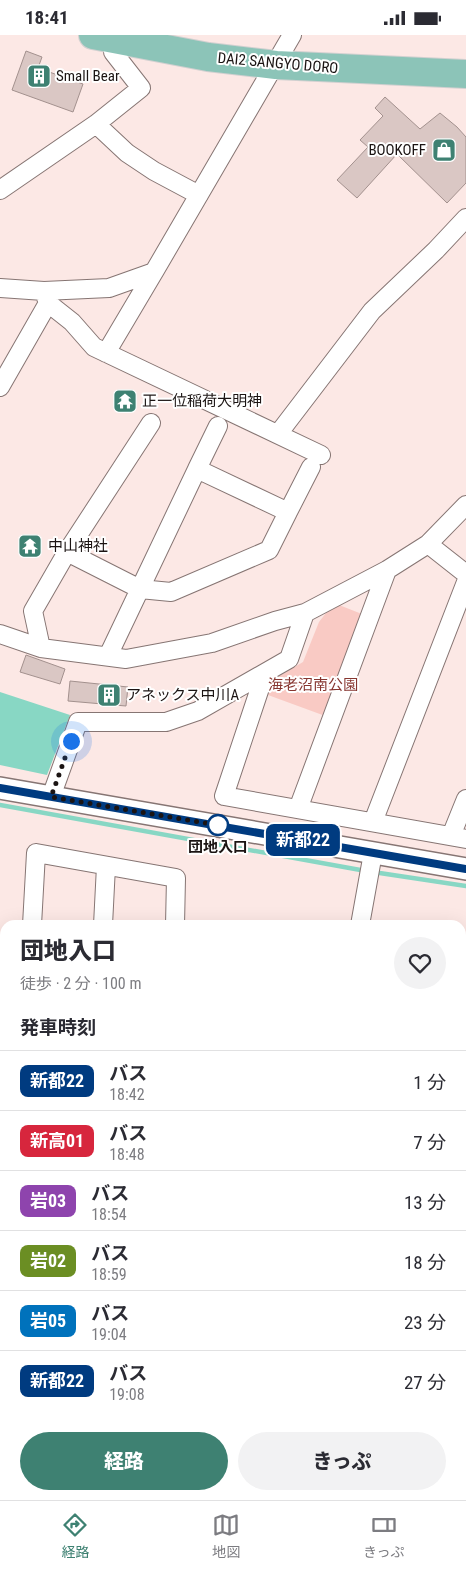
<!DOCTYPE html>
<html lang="ja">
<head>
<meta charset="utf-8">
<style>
  body { margin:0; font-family:"Roboto Condensed","Noto Sans JP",sans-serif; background:#f2f2f3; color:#2b2b33; height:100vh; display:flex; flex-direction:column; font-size:19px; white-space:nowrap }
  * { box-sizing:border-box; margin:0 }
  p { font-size:16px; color:#7c7c81 }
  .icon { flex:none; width:28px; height:28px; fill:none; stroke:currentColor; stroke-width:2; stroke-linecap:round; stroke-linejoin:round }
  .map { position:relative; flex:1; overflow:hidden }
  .side { position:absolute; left:0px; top:885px; width:466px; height:580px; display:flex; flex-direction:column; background:#fff; border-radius:15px 15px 0 0; box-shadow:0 5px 20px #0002 }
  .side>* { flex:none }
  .badge { padding:0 10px; border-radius:8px; font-size:18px; line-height:32px }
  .you { position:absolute; width:25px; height:25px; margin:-12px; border:4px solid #fff; border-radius:50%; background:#1a73e8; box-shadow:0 0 0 8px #1a73e833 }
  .map>.badge { position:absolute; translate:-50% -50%; box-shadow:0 0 0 2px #fff }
  h2 { padding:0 20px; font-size:19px; line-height:45px }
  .round { display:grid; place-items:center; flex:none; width:52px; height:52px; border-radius:26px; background:#f2f2f3 }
  .summary { display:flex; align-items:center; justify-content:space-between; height:85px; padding:0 20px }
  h1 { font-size:24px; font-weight:800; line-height:38px }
  .cta { display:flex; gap:10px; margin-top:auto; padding:10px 20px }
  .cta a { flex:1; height:58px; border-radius:30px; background:#3e8172; color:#fff; font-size:20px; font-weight:800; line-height:58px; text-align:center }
  .cta a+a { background:#f2f2f3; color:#2b2b33 }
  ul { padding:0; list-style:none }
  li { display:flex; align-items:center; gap:15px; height:60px; padding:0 20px; border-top:1px solid #e1e1e2 }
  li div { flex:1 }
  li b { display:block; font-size:19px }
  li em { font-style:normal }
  li .badge { min-width:55px; font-weight:700; text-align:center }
  .status { display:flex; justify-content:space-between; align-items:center; height:35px; padding:0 25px; background:#fff; direction:ltr }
  .status svg { height:14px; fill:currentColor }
  .tabs { display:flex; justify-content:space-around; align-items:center; height:70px; border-top:1px solid #e1e1e2; background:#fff; font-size:14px; color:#7c7c81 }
  .tabs a { display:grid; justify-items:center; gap:2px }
  .tabs .on { color:#3e8172 }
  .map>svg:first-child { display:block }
</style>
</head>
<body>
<div class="status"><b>18:41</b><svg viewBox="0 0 49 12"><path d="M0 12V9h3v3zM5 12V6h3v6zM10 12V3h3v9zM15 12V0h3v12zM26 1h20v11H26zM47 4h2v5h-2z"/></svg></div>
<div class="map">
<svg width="466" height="1465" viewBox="0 0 466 1465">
  <rect width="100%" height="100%" fill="#fce8e5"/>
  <!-- green -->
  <path fill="#f9cac4" d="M 339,570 L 367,581 L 328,682 L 268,660 L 276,643 L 303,627 L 319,587 L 326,578 Z"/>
  <!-- water -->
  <path fill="#88d7c4" d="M 0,657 L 70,680 L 47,740 L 0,730 Z"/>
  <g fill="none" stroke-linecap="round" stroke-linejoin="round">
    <!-- stream -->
    <path stroke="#88d7c4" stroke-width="4.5" d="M 0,770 L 366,836
      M 373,837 L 466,851"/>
  </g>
  <!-- building -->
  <path fill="#dac7c4" stroke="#a3918e" d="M 26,16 L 42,22 L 38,33 L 83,49 L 73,77 L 12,55 Z
    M 385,62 L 420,94 L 440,78 L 457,92 L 466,102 L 466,148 L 447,168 L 397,119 L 357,163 L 337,145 L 368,112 L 360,105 L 383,81 L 375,73 Z
    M 26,620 L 65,634 L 60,649 L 20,637 Z
    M 70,646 L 128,652 L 126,671 L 68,666 Z"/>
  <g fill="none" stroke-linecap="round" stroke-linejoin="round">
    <!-- minor casing -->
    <g stroke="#867573" stroke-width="20">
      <path id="minor" d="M 96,89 L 127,118 L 154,136 L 199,160
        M 0,155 L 96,89 L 141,53 L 113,17 L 113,4
        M 0,253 L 44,256 L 109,253 L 154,237 L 292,0
        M 48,268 L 72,287 L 94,312 L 321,420
        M 106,318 L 154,237
        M 0,352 L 48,268 L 44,257
        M 218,391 L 197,434 L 288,477 L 311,432
        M 278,399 L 372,276 L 436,215 L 466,183
        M 428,509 L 466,539
        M 67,517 L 140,554 L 171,557 L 269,515 L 288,477
        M 0,599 L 41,613 L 126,624 L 212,608 L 275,586 L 305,578 L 387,535 L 428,509 L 466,470
        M 41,613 L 33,576 L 67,517 L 151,388
        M 108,621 L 197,434
        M 265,638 L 224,761 L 466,804
        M 51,762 L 78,687 L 166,687 L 198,676 L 289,624 L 305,578
        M 298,774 L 387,535
        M 373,787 L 466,547
        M 451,801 L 466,764
        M 32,890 L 36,818 L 176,843 L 175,890
        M 103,890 L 106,831
        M 360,890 L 373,818
        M 0,994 L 5,992
        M 461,1016 L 466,1017
        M 0,1105 L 5,1103
        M 461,1364 L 466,1364
        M 459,1465 L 460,1460"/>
    </g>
    <!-- tertiary casing -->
    <g stroke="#867573" stroke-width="24">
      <path id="tertiary" d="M 0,753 L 466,834"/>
    </g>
    <!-- primary casing -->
    <g stroke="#d1d0d0" stroke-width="30">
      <path id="primary" d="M 93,0 L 208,22 L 276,30 L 466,39
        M 0,1014 L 5,1023
        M 293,1460 L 294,1465"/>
    </g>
    <!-- minor -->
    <use href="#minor" stroke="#fff" stroke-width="18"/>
    <!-- tertiary -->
    <use href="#tertiary" stroke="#fff" stroke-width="21"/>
    <!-- primary -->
    <use href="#primary" stroke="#8cc4b8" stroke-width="28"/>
  </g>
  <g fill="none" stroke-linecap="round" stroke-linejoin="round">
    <!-- line casing -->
    <g stroke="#fff" stroke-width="11">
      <path id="line" d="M 0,753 L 466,834"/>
    </g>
    <!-- line -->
    <use href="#line" stroke="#003b80" stroke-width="8"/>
    <!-- walk -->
    <path stroke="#1b1413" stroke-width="5" stroke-dasharray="0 9" d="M 71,706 L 51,762 L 218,790"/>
  </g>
  <!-- icons -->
  <defs>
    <g id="building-square" transform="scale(1.25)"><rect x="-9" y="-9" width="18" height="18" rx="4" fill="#3e8172" stroke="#fff"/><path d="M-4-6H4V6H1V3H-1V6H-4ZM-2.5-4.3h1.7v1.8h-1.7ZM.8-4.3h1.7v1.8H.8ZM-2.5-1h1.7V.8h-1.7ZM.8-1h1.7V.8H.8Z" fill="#fff"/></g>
    <g id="shop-square" transform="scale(1.25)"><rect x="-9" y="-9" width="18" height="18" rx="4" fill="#3e8172" stroke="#fff"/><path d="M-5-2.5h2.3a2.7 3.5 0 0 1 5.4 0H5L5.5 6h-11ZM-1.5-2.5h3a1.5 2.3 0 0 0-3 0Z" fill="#fff"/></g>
    <g id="temple-square" transform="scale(1.25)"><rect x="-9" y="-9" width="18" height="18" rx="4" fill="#3e8172" stroke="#fff"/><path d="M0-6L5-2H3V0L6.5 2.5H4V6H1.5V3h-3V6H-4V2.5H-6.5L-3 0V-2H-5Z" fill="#fff"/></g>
  </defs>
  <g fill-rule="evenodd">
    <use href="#building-square" x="39" y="41"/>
    <use href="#shop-square" x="444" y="115"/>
    <use href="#temple-square" x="125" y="366"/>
    <use href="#temple-square" x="30" y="511"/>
    <use href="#building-square" x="109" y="660"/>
  </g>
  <!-- markers -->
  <circle fill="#fff" stroke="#003b80" stroke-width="2.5" cx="218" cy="790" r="10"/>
  <g text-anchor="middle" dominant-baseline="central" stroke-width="4" stroke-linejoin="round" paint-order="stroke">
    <!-- street labels -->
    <g font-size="15" fill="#1b1413" stroke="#fff">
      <text transform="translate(278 28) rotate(5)">DAI2 SANGYO DORO</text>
    </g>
    <!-- poi labels -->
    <g font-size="15" fill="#1b1413" stroke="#fff" text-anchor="start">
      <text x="56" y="41">Small Bear</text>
      <text x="426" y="115" text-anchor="end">BOOKOFF</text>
      <text x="142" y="366">正一位稲荷大明神</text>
      <text x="48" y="511">中山神社</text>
      <text x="126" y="660">アネックス中川A</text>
    </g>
    <!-- park labels -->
    <g font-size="15" fill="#873630" stroke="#fff">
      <text x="313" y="650">海老沼南公園</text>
    </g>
    <!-- stop labels -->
    <g font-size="15" font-weight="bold" fill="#1b1413" stroke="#fff">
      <text x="218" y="812">団地入口</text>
    </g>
  </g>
</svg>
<div class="you" style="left:71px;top:706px"></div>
<b class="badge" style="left:303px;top:805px;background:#003b80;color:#fff">新都22</b>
<section class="side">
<div class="summary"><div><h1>団地入口</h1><p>徒歩 · 2 分 · 100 m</p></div><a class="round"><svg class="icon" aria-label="heart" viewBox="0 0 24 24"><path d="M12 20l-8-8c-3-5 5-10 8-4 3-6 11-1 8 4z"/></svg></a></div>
<h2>発車時刻</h2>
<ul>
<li><span class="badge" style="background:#003b80;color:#fff">新都22</span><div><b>バス</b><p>18:42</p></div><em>1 分</em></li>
<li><span class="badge" style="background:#d7263d;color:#fff">新高01</span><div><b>バス</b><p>18:48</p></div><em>7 分</em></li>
<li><span class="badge" style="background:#8e44ad;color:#fff">岩03</span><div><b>バス</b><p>18:54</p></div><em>13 分</em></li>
<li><span class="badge" style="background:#6b8e23;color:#fff">岩02</span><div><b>バス</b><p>18:59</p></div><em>18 分</em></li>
<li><span class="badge" style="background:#0072bc;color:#fff">岩05</span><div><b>バス</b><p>19:04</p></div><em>23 分</em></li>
<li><span class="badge" style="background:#003b80;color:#fff">新都22</span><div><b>バス</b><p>19:08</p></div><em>27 分</em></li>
</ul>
<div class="cta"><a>経路</a><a>きっぷ</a></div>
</section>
</div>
<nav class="tabs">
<a class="on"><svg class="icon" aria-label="directions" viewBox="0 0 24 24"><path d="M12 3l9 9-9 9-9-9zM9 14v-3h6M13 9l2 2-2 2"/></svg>経路</a>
<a><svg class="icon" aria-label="map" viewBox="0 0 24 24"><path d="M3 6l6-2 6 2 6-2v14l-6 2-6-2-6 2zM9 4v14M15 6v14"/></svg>地図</a>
<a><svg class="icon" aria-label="tickets" viewBox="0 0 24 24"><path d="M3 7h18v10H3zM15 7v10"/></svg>きっぷ</a>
</nav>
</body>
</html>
